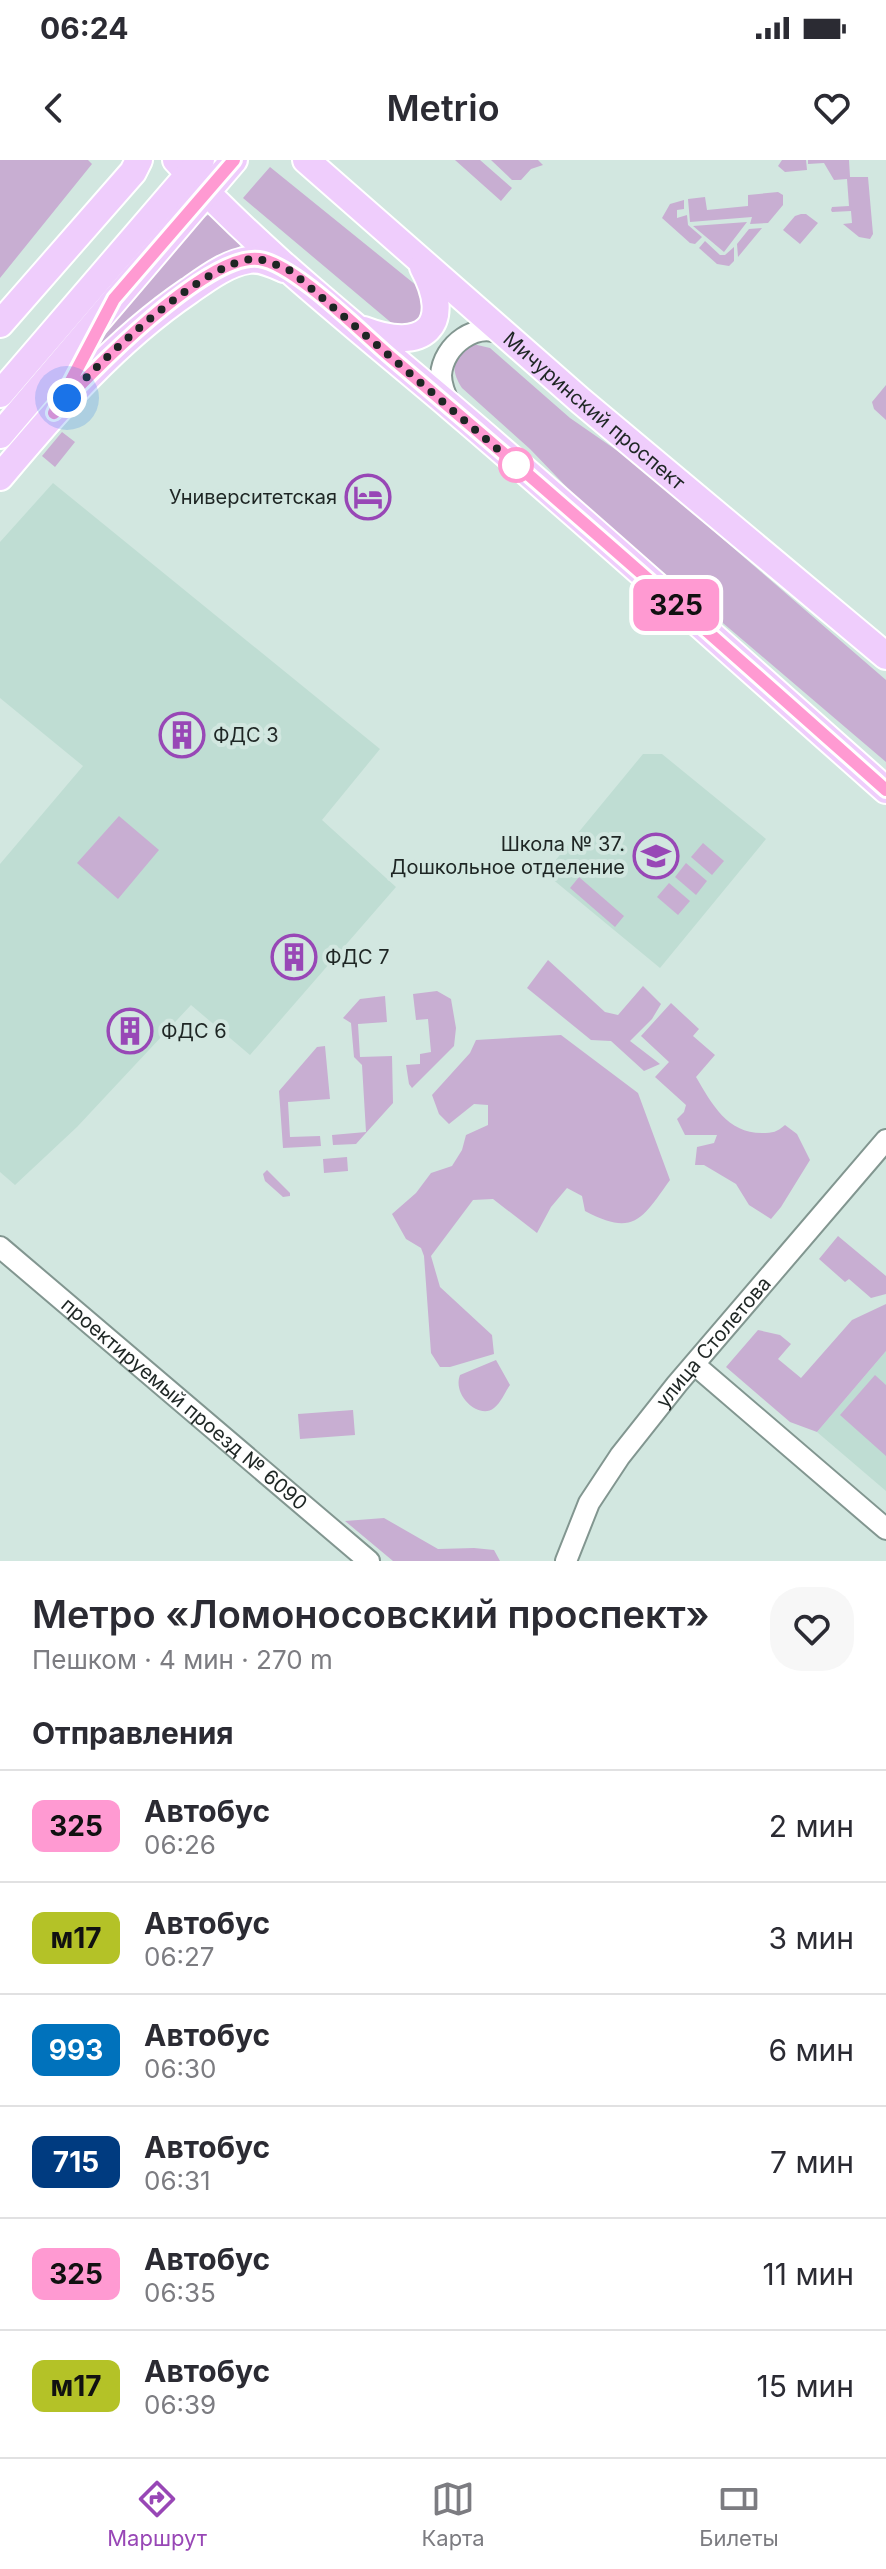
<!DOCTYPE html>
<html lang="ru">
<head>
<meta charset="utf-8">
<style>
  body { margin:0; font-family:Inter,sans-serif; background:#f7f7f7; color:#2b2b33; height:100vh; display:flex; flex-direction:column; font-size:30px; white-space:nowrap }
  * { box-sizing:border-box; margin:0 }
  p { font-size:26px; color:#7c7c81 }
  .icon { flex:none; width:44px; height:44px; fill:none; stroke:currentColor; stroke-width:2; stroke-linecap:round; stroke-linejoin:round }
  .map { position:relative; height:1401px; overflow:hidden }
  .drawer { display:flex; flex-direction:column; background:#fff; flex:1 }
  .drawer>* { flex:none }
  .badge { padding:0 16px; border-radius:12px; font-size:28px; line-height:52px }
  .you { position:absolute; width:40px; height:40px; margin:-20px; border:6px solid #fff; border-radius:50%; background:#1a73e8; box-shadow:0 0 0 12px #1a73e833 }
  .map>.badge { position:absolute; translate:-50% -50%; box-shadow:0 0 0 4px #fff }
  h2 { padding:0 32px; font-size:30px; line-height:72px }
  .round { display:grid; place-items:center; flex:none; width:84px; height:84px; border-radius:32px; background:#f7f7f7 }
  .summary { display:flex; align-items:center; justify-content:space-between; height:136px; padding:0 32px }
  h1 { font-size:38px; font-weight:600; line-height:60px }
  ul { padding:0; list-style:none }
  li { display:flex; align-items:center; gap:24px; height:112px; padding:0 32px; border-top:2px solid #e1e1e2 }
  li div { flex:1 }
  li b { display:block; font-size:30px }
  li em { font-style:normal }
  li .badge { min-width:88px; font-weight:700; text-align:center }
  .status { display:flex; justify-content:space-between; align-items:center; height:56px; padding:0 40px; background:#fff; direction:ltr }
  .status svg { height:22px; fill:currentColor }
  header { display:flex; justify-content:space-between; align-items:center; height:104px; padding:0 32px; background:#fff; font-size:36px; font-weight:600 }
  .tab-bar { display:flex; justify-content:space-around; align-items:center; height:112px; border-top:2px solid #e1e1e2; background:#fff; font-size:22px; color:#7c7c81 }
  .tab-bar a { display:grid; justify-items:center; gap:4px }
  .tab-bar .selected { color:#9847b6 }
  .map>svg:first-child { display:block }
</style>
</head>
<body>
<div class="status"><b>06:24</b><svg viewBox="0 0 49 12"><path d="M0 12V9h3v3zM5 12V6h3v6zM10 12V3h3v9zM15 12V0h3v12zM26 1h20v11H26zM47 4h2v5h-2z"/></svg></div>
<header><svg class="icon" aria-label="back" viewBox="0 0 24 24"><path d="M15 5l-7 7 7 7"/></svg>Metrio<svg class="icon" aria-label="heart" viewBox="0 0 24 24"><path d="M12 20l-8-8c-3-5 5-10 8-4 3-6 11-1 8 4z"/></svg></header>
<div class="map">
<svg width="886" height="1401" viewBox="0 0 886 1401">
  <rect width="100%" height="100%" fill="#d2e7e0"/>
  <!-- built -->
  <path fill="#bfddd3" d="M 53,323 L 380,589 L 322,660 L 396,727 L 250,895 L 191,845 L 77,967 L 15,1025 L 0,1012 L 0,704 L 83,606 L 0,538 L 0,382 Z
    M 643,594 L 662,594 L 766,679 L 660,808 L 545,713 Z
    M 886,1191 L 886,1331 L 817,1272 Z"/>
  <!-- green -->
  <path fill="#c8aed2" d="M 0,0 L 88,0 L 92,4 L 0,118 Z
    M 455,0 L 480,0 L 512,28 L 501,41 Z
    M 491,0 L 538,0 L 543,5 L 531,9 L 521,20 L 512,20 Z
    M 782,0 L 806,0 L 807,10 L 785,12 L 778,6 Z
    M 808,0 L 849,0 L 850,17 L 868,17 L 873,74 L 870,79 L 859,77 L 843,64 L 852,63 L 851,51 L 832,52 L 831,50 L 832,47 L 849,46 L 847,19 L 834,20 L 824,3 L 808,4 Z
    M 270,7 L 422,130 L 425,157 L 409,168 L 394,165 L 243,38 Z
    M 778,32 L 783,35 L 783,45 L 768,63 L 750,64 L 752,57 L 690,62 L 688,39 L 705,37 L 707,50 L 748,46 L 748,35 Z
    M 684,40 L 684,49 L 677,50 L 677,58 L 687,55 L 688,65 L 702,77 L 695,84 L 690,83 L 662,58 L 670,44 Z
    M 801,54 L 806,54 L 818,63 L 800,84 L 783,70 L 795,56 Z
    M 208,55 L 213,56 L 245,83 L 156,139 L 89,196 L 91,188 L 202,58 Z
    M 747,62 L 724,92 L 693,66 Z
    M 762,68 L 738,97 L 737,84 L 749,69 Z
    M 705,81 L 720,95 L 725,95 L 734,87 L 734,101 L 729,106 L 717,104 L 699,88 Z
    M 473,184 L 490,188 L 570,258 L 635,303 L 886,520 L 886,602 L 581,342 L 530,289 L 462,228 C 449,208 453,195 473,184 Z
    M 886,225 L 886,260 L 874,249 L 872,242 Z
    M 62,272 L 75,282 L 55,307 L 42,296 Z
    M 119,656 L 159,690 L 118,739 L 77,703 Z
    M 703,683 L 724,701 L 712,715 L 691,697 Z
    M 686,703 L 707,721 L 696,735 L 675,717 Z
    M 579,717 L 624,756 L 615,767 L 570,728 Z
    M 669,723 L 690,741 L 678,755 L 657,737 Z
    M 548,800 L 605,852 L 618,855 L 643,826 L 661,844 L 652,859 L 630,881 L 660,904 L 644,911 L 611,881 L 591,880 L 527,828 Z
    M 437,831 L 451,839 L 456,868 L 454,886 L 412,928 L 409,924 L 406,905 L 420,904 L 420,894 L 431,892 L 428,859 L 416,860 L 413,834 Z
    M 385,836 L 387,862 L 358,864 L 360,897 L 392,896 L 393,943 L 356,984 L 333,985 L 332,975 L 366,972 L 362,905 L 354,897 L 351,863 L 343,858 L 360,839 Z
    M 671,843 L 699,869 L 693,876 L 715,895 L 696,917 C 712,944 727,973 762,973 C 773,973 777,972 785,965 L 797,974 L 810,1000 L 781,1047 L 771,1059 L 749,1045 L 736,1024 L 704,1005 L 695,1005 L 697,987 L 714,983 L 717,975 L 685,975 L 677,959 L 684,952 L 686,945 L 655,917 L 669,902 L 641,876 Z
    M 561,875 L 638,933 L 670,1020 C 642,1059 634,1077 585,1051 L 582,1036 L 567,1028 L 551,1047 L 537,1073 L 493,1039 L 473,1040 L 431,1096 L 440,1127 L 492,1175 L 494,1194 L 450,1207 L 440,1207 L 431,1193 L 424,1096 L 421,1088 L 406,1079 L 392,1054 L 416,1033 L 431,1013 L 452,1006 L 462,990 L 466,975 L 488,965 L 488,945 L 474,944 L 449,964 L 439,954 L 432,935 L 470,893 L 476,880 Z
    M 325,886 L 330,939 L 288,942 L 290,977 L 320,976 L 321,986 L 283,988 L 279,931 L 317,887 Z
    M 347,997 L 348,1011 L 324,1013 L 323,999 Z
    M 267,1010 L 290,1033 L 290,1036 L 283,1037 L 265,1021 L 263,1014 Z
    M 838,1076 L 886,1116 L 886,1134 L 871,1138 L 849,1119 L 845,1122 L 819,1099 Z
    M 886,1144 L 886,1191 L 817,1272 L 790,1262 L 726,1207 L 758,1170 L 780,1175 L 791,1184 L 778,1199 L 801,1218 L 852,1160 Z
    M 496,1200 L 510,1225 C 505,1232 501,1243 494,1248 C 479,1260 452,1235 460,1215 Z
    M 875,1215 L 886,1225 L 886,1296 L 840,1255 Z
    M 353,1250 L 355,1275 L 300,1279 L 298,1254 Z
    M 384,1358 L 438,1389 L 474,1388 L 494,1390 L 500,1401 L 393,1401 L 345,1361 Z"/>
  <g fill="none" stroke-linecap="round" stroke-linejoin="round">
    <!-- minor casing -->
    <g stroke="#829690" stroke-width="24">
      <g id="minor">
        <path d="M 450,245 C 445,235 441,226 441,215 C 443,185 477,160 504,175"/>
        <path id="s1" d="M 0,1087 L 369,1401"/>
        <path d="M 695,1205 L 886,1369"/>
        <path id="s2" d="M 566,1401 L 589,1343 L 620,1296 L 677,1224 L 886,980"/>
      </g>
    </g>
    <!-- major casing -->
    <g stroke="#fff" stroke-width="30">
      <g id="major">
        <path d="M 176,0 C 259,91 357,167 450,246 C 597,371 741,502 886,630"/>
        <path id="s3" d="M 306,0 L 581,241 L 886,496"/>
        <path d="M 0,164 L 133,12 L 139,0"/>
        <path d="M 364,170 C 423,193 455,166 423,107"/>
        <path d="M 0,234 L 201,0"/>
        <path d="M 0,275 L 234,0"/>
        <path d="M 0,317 C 58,248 114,182 189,131 C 206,119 227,103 249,100 C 261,98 273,104 284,109"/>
      </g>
    </g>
    <!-- minor -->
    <use href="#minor" stroke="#fff" stroke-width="20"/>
    <!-- major -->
    <use href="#major" stroke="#efcdfc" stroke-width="26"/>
  </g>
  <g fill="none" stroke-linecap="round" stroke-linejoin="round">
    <!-- line casing -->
    <g stroke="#fff" stroke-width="18">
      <path id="line" d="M 234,0 L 114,139 L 54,253 C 87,216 207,92 259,99 C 295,104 363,174 393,199 C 560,340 723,485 886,630"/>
    </g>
    <!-- line -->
    <use href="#line" stroke="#ff9ad2" stroke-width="12"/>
    <!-- walk -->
    <path stroke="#1e2624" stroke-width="8" stroke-dasharray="0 14.4" d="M 67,238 C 99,202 207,98 256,99 C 267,100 281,107 291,111 L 516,305"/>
  </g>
  <!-- icons -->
  <defs>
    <g id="hotel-ring" transform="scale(2.3)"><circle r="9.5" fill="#d2e7e0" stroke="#9847b6" stroke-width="1.5"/><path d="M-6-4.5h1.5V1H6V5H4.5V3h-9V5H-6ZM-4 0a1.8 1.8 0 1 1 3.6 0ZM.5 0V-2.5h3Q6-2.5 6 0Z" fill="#9847b6"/></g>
    <g id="building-ring" transform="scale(2.3)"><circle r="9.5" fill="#d2e7e0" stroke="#9847b6" stroke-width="1.5"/><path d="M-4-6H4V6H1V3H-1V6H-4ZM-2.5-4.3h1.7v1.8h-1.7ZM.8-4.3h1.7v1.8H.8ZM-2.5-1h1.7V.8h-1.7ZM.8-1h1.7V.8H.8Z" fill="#9847b6"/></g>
    <g id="school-ring" transform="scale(2.3)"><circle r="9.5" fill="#d2e7e0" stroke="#9847b6" stroke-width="1.5"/><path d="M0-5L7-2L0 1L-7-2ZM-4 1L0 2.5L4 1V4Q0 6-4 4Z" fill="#9847b6"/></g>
  </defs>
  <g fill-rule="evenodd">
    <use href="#hotel-ring" x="368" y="337"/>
    <use href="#building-ring" x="182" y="575"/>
    <use href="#school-ring" x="656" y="696"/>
    <use href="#building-ring" x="294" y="797"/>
    <use href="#building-ring" x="130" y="871"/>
  </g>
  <!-- markers -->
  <circle fill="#fff" stroke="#ff9ad2" stroke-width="4" cx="516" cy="305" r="16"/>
  <g text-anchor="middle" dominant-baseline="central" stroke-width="8" stroke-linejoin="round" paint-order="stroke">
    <!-- street labels -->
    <g font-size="20" fill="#1e2624" stroke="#d2e7e0">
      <text stroke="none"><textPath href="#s3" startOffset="382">Мичуринский проспект</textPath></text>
      <text stroke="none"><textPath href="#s2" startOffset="266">улица Столетова</textPath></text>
      <text stroke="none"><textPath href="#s1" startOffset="242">проектируемый проезд № 6090</textPath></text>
    </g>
    <!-- poi labels -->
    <g font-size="20" fill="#1e2624" stroke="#d2e7e0" text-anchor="start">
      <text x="337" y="337" text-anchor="end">Университетская</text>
      <text x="213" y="575">ФДС 3</text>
      <text x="625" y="684" text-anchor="end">Школа № 37.<tspan x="625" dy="23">Дошкольное отделение</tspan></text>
      <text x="325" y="797">ФДС 7</text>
      <text x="161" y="871">ФДС 6</text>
    </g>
  </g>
</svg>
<div class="you" style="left:67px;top:238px"></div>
<b class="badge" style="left:676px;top:445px;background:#ff9ad2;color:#111">325</b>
</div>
<section class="drawer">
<div class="summary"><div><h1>Метро «Ломоносовский проспект»</h1><p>Пешком · 4 мин · 270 m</p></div><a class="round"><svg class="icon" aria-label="heart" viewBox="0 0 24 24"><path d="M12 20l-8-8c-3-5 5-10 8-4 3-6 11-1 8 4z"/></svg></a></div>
<h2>Отправления</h2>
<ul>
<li><span class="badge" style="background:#ff9ad2;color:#111">325</span><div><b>Автобус</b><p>06:26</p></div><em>2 мин</em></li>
<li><span class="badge" style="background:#b4c227;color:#111">м17</span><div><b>Автобус</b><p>06:27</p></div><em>3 мин</em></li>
<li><span class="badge" style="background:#0072bc;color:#fff">993</span><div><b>Автобус</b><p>06:30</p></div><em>6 мин</em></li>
<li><span class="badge" style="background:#003b80;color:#fff">715</span><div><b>Автобус</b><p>06:31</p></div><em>7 мин</em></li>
<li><span class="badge" style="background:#ff9ad2;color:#111">325</span><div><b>Автобус</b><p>06:35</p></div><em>11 мин</em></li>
<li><span class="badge" style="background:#b4c227;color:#111">м17</span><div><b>Автобус</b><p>06:39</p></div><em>15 мин</em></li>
</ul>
</section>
<nav class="tab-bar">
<a class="selected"><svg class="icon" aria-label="directions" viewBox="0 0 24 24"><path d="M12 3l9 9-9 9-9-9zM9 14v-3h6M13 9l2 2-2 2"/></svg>Маршрут</a>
<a><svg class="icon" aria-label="map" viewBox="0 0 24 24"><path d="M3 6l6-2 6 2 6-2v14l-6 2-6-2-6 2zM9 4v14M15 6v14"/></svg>Карта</a>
<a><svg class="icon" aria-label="tickets" viewBox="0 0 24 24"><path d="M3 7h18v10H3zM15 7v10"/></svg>Билеты</a>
</nav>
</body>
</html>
